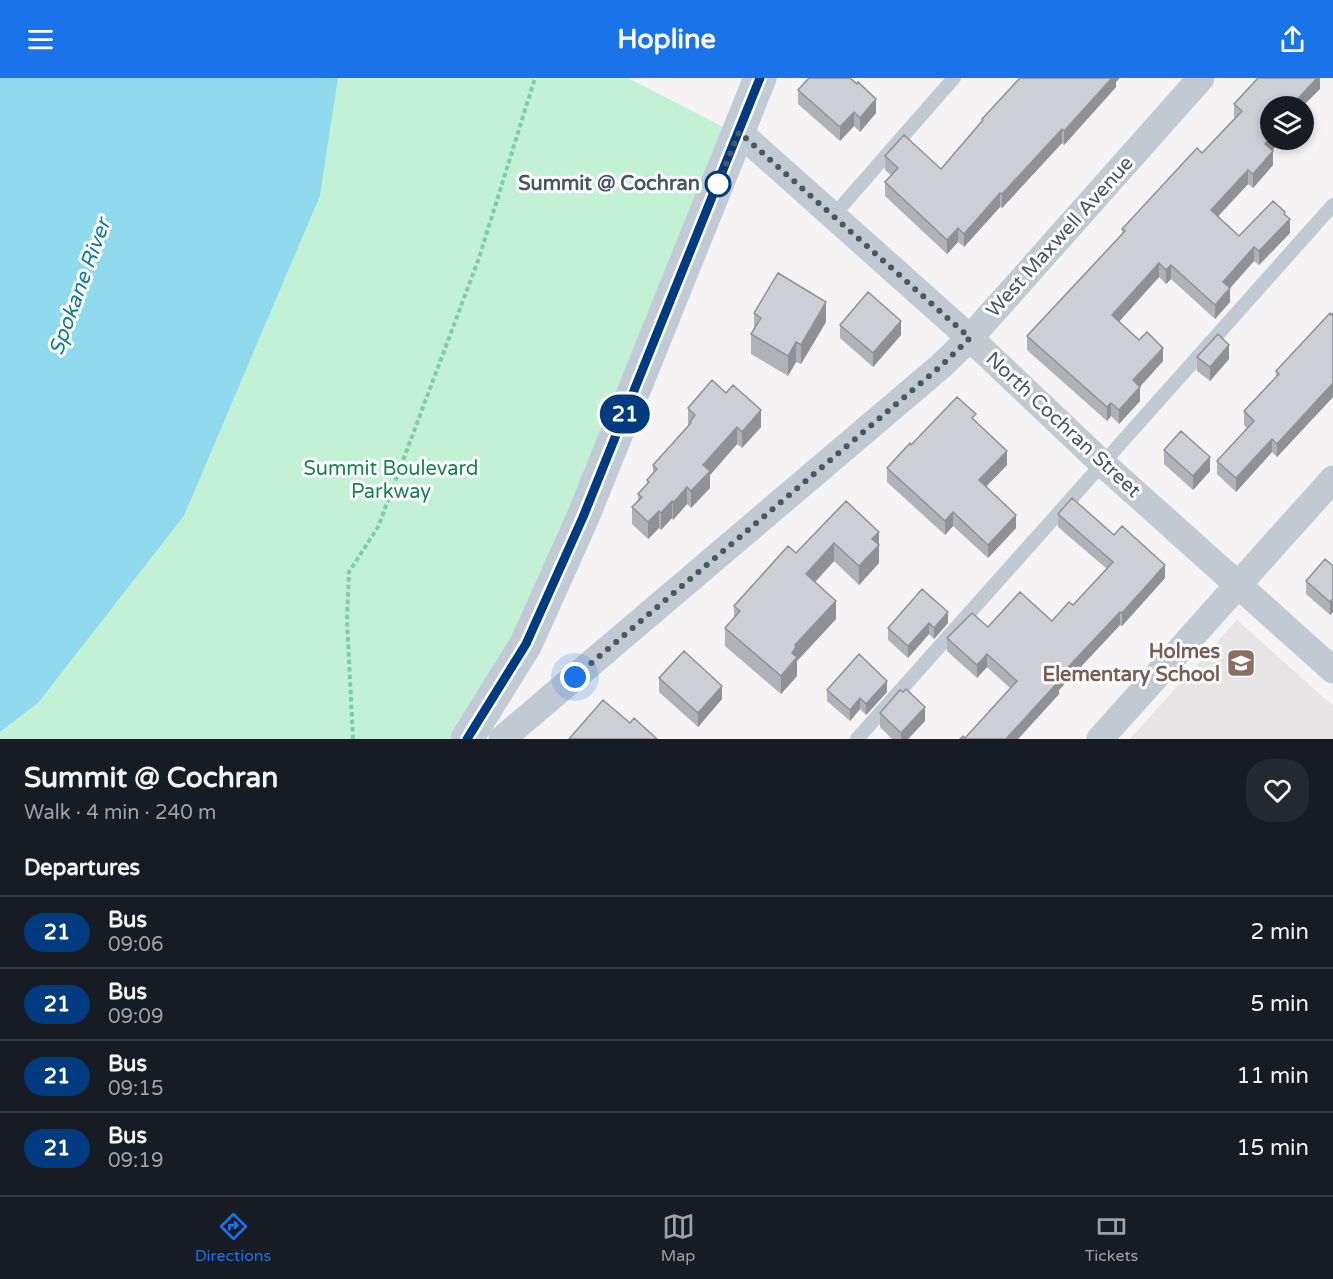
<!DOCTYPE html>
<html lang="en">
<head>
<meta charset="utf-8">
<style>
  body { margin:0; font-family:"Varela Round",sans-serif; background:#242831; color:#f1f3f6; height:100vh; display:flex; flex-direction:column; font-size:22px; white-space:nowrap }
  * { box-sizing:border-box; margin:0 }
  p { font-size:20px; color:#9ea1a6 }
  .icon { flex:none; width:33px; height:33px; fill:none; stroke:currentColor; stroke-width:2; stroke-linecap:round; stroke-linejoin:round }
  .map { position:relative; height:661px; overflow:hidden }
  .details { display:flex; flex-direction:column; background:#171b24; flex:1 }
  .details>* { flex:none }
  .badge { padding:0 12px; border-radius:20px; font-size:21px; line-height:39px }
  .fabs { position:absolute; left:1260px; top:18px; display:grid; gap:12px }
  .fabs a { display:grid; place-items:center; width:54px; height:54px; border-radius:50%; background:#171b24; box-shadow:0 3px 9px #0003; font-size:30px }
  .you { position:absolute; width:30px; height:30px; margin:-15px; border:4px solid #fff; border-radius:50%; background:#1a73e8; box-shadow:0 0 0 9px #1a73e833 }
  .map>.badge { position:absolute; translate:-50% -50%; box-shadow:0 0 0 3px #fff }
  h2 { padding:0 24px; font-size:22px; line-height:54px }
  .round { display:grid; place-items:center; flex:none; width:63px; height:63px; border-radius:24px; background:#242831 }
  .overview { display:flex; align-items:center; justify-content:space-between; height:102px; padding:0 24px }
  h1 { font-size:28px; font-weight:800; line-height:45px }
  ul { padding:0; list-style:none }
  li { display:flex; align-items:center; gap:18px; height:72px; padding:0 24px; border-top:2px solid #363941 }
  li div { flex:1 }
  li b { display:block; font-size:22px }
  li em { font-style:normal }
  li .badge { min-width:66px; font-weight:700; text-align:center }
  header { display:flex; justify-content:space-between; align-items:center; height:78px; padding:0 24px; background:#1a73e8; color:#fff; font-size:27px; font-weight:800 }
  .tab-bar { display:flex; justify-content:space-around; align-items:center; height:84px; border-top:2px solid #363941; background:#171b24; font-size:16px; color:#9ea1a6 }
  .tab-bar a { display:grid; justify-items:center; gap:3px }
  .tab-bar .active { color:#1a73e8 }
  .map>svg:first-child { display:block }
</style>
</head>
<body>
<header><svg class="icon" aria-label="menu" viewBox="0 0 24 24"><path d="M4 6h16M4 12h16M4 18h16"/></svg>Hopline<svg class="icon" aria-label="share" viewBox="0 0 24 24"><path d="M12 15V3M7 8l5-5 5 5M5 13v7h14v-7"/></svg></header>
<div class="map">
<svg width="1333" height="661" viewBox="0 0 1333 661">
  <rect width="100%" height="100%" fill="#f5f3f3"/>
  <!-- education -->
  <path fill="#e6e4e5" d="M 1237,542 L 1333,628 L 1333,661 L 1130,661 Z"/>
  <!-- green -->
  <path fill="#c3f1d5" d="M 338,0 L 628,0 L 727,51 L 542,498 L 500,587 L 451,661 L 0,661 L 0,654 L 38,625 L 184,438 L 320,118 Z"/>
  <!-- water -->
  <path fill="#90daee" d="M 0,0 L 338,0 L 320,118 L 184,438 L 38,625 L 0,654 Z"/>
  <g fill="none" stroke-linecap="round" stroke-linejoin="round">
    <!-- path -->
    <path stroke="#7ad0a6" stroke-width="4" stroke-dasharray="4.5 3" stroke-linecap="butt" d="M 353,661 L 347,542 L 349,494 L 378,449 L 479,180 L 535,0"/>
    <!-- lane -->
    <path stroke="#c1cad2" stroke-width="14" d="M 833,138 L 954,0
      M 857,661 L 1333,127"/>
    <!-- street -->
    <path stroke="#c1cad2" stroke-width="27" d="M 739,54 L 970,260 L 1103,386 L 1333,592
      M 502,661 L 941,288 L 970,260 L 1201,0
      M 1100,661 L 1333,401"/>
    <!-- secondary -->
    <path stroke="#c1cbd6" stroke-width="33" d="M 467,661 L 526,566 L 583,439 L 760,0"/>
  </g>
  <!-- wall -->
  <path fill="#b0b2b7" d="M 1320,0 L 1320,11 L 1270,28 L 1273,87 L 1253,110 L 1248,106 L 1218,138 L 1239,158 L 1285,137 L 1290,155 L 1259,187 L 1254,183 L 1230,210 L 1230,224 L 1215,241 L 1171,201 L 1166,206 L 1159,199 L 1119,244 L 1163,283 L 1140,309 L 1140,323 L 1119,346 L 1111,338 L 1107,343 L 1027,272 L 1027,258 L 1122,156 L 1122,151 L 1202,75 L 1235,40 L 1234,39 L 1234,26 Z
    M 1116,4 L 1116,9 L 1064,67 L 1062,65 L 1002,130 L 1000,129 L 964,169 L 958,164 L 947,176 L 885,118 L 885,104 L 891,97 L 885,92 L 885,78 L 941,91 L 982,44 L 982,41 Z
    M 857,6 L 876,35 L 860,54 L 854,48 L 840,63 L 798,26 L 798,12 Z
    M 754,235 L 826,244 L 801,286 L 796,284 L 788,298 L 751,276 L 751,256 L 754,251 Z
    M 1333,235 L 1333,319 L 1277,379 L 1272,374 L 1236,414 L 1217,396 L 1217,383 L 1247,350 L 1244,347 L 1244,333 L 1276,299 L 1276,293 Z
    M 840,247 L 901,257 L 873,289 L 840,260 Z
    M 1197,279 L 1229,281 L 1210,303 L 1197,293 Z
    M 688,330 L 761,349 L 742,370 L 737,366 L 710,397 L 710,410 L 691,430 L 687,426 L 673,442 L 672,440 L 661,452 L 659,450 L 648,461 L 632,446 L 632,429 L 638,423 L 638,416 L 647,406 L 647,402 L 653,396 L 653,387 L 689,348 L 688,347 Z
    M 976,343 L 1007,387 L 986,408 L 1016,450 L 988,480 L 953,448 L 945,457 L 887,404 L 887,390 L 911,367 Z
    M 1164,372 L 1210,393 L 1193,412 L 1164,386 Z
    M 1058,436 L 1114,457 L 1165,500 L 1122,548 L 1120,547 L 1059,612 L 1059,616 L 1018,661 L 960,661 L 965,660 L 1010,610 L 987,589 L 977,600 L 947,573 L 947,560 L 988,549 L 1052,543 L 1073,527 L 1107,491 L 1058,449 Z
    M 879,454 L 879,485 L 859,507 L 834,483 L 815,504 L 836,541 L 797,583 L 797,598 L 781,616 L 725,568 L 725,550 L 734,540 L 734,528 L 796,475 Z
    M 1333,488 L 1333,534 L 1330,537 L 1306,516 L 1306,503 Z
    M 922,511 L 948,545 L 934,561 L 929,556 L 908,580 L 888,562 L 888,550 Z
    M 659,600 L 722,621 L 698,649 L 659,614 Z
    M 827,612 L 887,614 L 866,637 L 860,631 L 850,643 L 827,623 Z
    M 880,635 L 925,643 L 908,661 L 892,661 L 880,649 Z"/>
  <!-- shaded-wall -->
  <path fill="#909195" d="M 1112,0 L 1120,0 L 1116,4 L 1116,9 L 1064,67 L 1064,53 Z
    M 1315,0 L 1320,0 L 1320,11 L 1303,28 L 1291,28 Z
    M 876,21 L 876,35 L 860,54 L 860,40 Z
    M 854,34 L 854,48 L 840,63 L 840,49 Z
    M 1062,51 L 1062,65 L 1002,130 L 1002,116 Z
    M 1270,60 L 1270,62 L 1282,62 L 1265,80 L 1265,66 Z
    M 1273,73 L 1273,87 L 1253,110 L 1253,96 Z
    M 1248,92 L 1248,106 L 1211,146 L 1211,132 Z
    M 1000,115 L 1000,129 L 964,169 L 964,156 Z
    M 1285,134 L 1285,146 L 1290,141 L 1290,155 L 1259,187 L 1259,173 Z
    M 958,150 L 958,164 L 947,176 L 947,162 Z
    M 1254,169 L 1254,183 L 1223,218 L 1223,204 Z
    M 1159,185 L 1159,199 L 1112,251 L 1112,237 Z
    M 1171,187 L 1171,201 L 1166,206 L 1166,192 Z
    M 1230,210 L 1230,224 L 1215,241 L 1215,227 Z
    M 826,224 L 826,244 L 801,286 L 801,267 Z
    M 901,243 L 901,257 L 873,289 L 873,275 Z
    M 796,264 L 796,284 L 788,298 L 788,278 Z
    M 1229,267 L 1229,281 L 1210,303 L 1210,289 Z
    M 1163,270 L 1163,283 L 1133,316 L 1133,302 Z
    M 1333,305 L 1333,319 L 1277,379 L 1277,366 Z
    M 1140,309 L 1140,323 L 1119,346 L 1119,332 Z
    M 1111,325 L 1111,338 L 1107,343 L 1107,329 Z
    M 761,332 L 761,349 L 742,370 L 742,354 Z
    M 737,349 L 737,366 L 710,397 L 710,410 L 691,430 L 691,413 L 703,387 Z
    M 1272,361 L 1272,374 L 1236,414 L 1236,400 Z
    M 1007,373 L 1007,387 L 979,416 L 979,402 Z
    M 1210,379 L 1210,393 L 1193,412 L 1193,398 Z
    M 687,409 L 687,426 L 673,442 L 673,425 Z
    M 672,423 L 672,440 L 661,452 L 661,435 Z
    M 659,433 L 659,450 L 648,461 L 648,444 Z
    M 953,434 L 953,448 L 945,457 L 945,443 Z
    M 1016,437 L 1016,450 L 988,480 L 988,467 Z
    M 879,454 L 879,485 L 859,507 L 859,488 L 872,461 Z
    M 834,465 L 834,483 L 806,514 L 806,496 Z
    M 1165,487 L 1165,500 L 1122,548 L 1122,535 Z
    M 1333,520 L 1333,534 L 1330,537 L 1330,524 Z
    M 836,523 L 836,541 L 797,583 L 797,598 L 781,616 L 781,598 L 795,567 Z
    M 948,534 L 948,545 L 934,561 L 934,550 Z
    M 1120,534 L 1120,547 L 1059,612 L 1059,616 L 1018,661 L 1006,661 L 1057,601 Z
    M 929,545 L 929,556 L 908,580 L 908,568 Z
    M 987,576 L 987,589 L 977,600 L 977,587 Z
    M 887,603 L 887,614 L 866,637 L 866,626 Z
    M 722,608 L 722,621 L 698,649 L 698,635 Z
    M 860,620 L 860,631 L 850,643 L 850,632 Z
    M 925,629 L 925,643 L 908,661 L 901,661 L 901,655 Z"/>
  <!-- building -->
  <path fill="#cdcfd5" stroke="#909195" stroke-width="1.5" d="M 809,0 L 850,0 L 857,6 L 858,4 L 876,21 L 860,40 L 854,34 L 840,49 L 798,12 Z
    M 1020,0 L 1112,0 L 1064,53 L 1062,51 L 1002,116 L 1000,115 L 964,156 L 958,150 L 947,162 L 885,104 L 898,90 L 885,78 L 904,57 L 941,91 L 983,42 L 982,41 Z
    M 1258,0 L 1317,0 L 1291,28 L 1270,28 L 1270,60 L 1265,66 L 1273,73 L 1253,96 L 1248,92 L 1211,132 L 1239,158 L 1273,123 L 1285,134 L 1284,136 L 1290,141 L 1259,173 L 1254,169 L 1223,204 L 1230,210 L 1215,227 L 1171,187 L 1166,192 L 1159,185 L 1112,237 L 1139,262 L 1147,254 L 1163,270 L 1133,302 L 1140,309 L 1119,332 L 1111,325 L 1107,329 L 1027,258 L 1125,153 L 1122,151 L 1197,70 L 1202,75 L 1242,33 L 1234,26 Z
    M 778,195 L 826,224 L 801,267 L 796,264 L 788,278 L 751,256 L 761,240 L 754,235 Z
    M 868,214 L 901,243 L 873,275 L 840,247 Z
    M 1330,235 L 1331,237 L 1333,235 L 1333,305 L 1277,366 L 1272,361 L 1236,400 L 1217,383 L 1254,343 L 1244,333 L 1279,296 L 1276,293 Z
    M 1218,256 L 1229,267 L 1210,289 L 1197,279 Z
    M 712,302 L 726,315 L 733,307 L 761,332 L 742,354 L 737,349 L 703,387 L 710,393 L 691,413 L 687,409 L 673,425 L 672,423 L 661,435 L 659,433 L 648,444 L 632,429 L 642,419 L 638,416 L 649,404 L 647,402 L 657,391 L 653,387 L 691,345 L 690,344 L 695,337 L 688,330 Z
    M 957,319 L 976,336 L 972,340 L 1007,373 L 979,402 L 1016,437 L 988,467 L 953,434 L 945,443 L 887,390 L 910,365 L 911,367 Z
    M 1181,353 L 1210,379 L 1193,398 L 1164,372 Z
    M 1072,420 L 1114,457 L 1122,448 L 1165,487 L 1122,535 L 1120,534 L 1057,601 L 1059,603 L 1006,661 L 960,661 L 963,658 L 965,660 L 1017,603 L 987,576 L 977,587 L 947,560 L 972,535 L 988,549 L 1020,514 L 1052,543 L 1069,524 L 1073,527 L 1113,484 L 1058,436 Z
    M 846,423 L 879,454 L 872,461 L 879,467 L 859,488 L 834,465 L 806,496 L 836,523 L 795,567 L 796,569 L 792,575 L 797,579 L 781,598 L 725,550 L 740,533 L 734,528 L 788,468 L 796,475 Z
    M 1325,481 L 1333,488 L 1333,521 L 1330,524 L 1306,503 Z
    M 922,511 L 948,534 L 934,550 L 929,545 L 908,568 L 888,550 Z
    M 684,573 L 722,608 L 698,635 L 659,600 Z
    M 859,576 L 887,603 L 866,626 L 860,620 L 850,632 L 827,612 Z
    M 906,611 L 925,629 L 901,655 L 880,635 L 900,612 L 903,614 Z
    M 603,622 L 630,645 L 634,640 L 657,661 L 569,661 Z"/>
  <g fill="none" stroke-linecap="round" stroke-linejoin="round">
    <!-- line casing -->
    <g stroke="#fff" stroke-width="14">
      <path id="line" d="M 467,661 L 526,566 L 583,439 L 760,0"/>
    </g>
    <!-- line -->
    <use href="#line" stroke="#003b80" stroke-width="9"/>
    <!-- walk -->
    <path stroke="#4a5661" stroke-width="6" stroke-dasharray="0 10.8" d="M 575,599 L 941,288 L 970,260 L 739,54 L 718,106"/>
  </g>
  <!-- icons -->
  <defs>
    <g id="school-square" transform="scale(1.5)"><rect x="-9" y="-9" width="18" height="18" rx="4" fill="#8d6e63" stroke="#fff"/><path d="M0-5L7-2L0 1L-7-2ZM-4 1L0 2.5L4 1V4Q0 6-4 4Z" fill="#fff"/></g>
  </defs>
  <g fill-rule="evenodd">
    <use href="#school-square" x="1241" y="585"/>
  </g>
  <!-- markers -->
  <circle fill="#fff" stroke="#003b80" stroke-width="3" cx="718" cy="106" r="12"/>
  <g text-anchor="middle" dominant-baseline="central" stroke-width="6" stroke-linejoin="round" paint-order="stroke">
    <!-- stop labels -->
    <g font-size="20" font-weight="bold" fill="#4a5661" stroke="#fff" text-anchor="end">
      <text x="700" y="106">Summit @ Cochran</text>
    </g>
    <!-- street labels -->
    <g font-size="20" fill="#4a5661" stroke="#fff">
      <text transform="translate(1060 159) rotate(-48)">West Maxwell Avenue</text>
      <text transform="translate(1063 347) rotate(43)">North Cochran Street</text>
    </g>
    <!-- park labels -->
    <g font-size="20" fill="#17864f" stroke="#fff">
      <text x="391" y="391">Summit Boulevard<tspan x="391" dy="23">Parkway</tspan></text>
    </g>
    <!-- education labels -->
    <g font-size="20" font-weight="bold" fill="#785e54" stroke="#fff" text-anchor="end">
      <text x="1220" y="574">Holmes<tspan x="1220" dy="23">Elementary School</tspan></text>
    </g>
    <!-- water labels -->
    <g font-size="21" font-style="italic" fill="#0c7c9b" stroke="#fff">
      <text transform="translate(80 209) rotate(-70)">Spokane River</text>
    </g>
  </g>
</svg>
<div class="fabs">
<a><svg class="icon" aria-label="layers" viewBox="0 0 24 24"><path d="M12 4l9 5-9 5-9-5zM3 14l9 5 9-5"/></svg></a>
</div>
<div class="you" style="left:575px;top:599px"></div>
<b class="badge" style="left:625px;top:336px;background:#003b80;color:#fff">21</b>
</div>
<section class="details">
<div class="overview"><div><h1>Summit @ Cochran</h1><p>Walk · 4 min · 240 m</p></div><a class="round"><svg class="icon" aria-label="heart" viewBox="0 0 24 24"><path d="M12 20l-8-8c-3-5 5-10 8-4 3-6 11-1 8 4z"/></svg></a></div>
<h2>Departures</h2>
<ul>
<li><span class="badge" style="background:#003b80;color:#fff">21</span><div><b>Bus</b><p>09:06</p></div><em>2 min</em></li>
<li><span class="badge" style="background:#003b80;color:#fff">21</span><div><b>Bus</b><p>09:09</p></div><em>5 min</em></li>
<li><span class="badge" style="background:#003b80;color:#fff">21</span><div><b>Bus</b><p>09:15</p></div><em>11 min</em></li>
<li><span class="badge" style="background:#003b80;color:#fff">21</span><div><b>Bus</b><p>09:19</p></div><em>15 min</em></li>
</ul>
</section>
<nav class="tab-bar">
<a class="active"><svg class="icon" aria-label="directions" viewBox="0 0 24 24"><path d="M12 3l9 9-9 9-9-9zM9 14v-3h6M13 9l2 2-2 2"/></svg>Directions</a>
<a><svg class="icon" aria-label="map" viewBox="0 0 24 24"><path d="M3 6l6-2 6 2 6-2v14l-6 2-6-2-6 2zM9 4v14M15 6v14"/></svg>Map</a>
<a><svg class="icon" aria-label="tickets" viewBox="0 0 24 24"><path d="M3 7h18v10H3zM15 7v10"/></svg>Tickets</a>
</nav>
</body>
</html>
